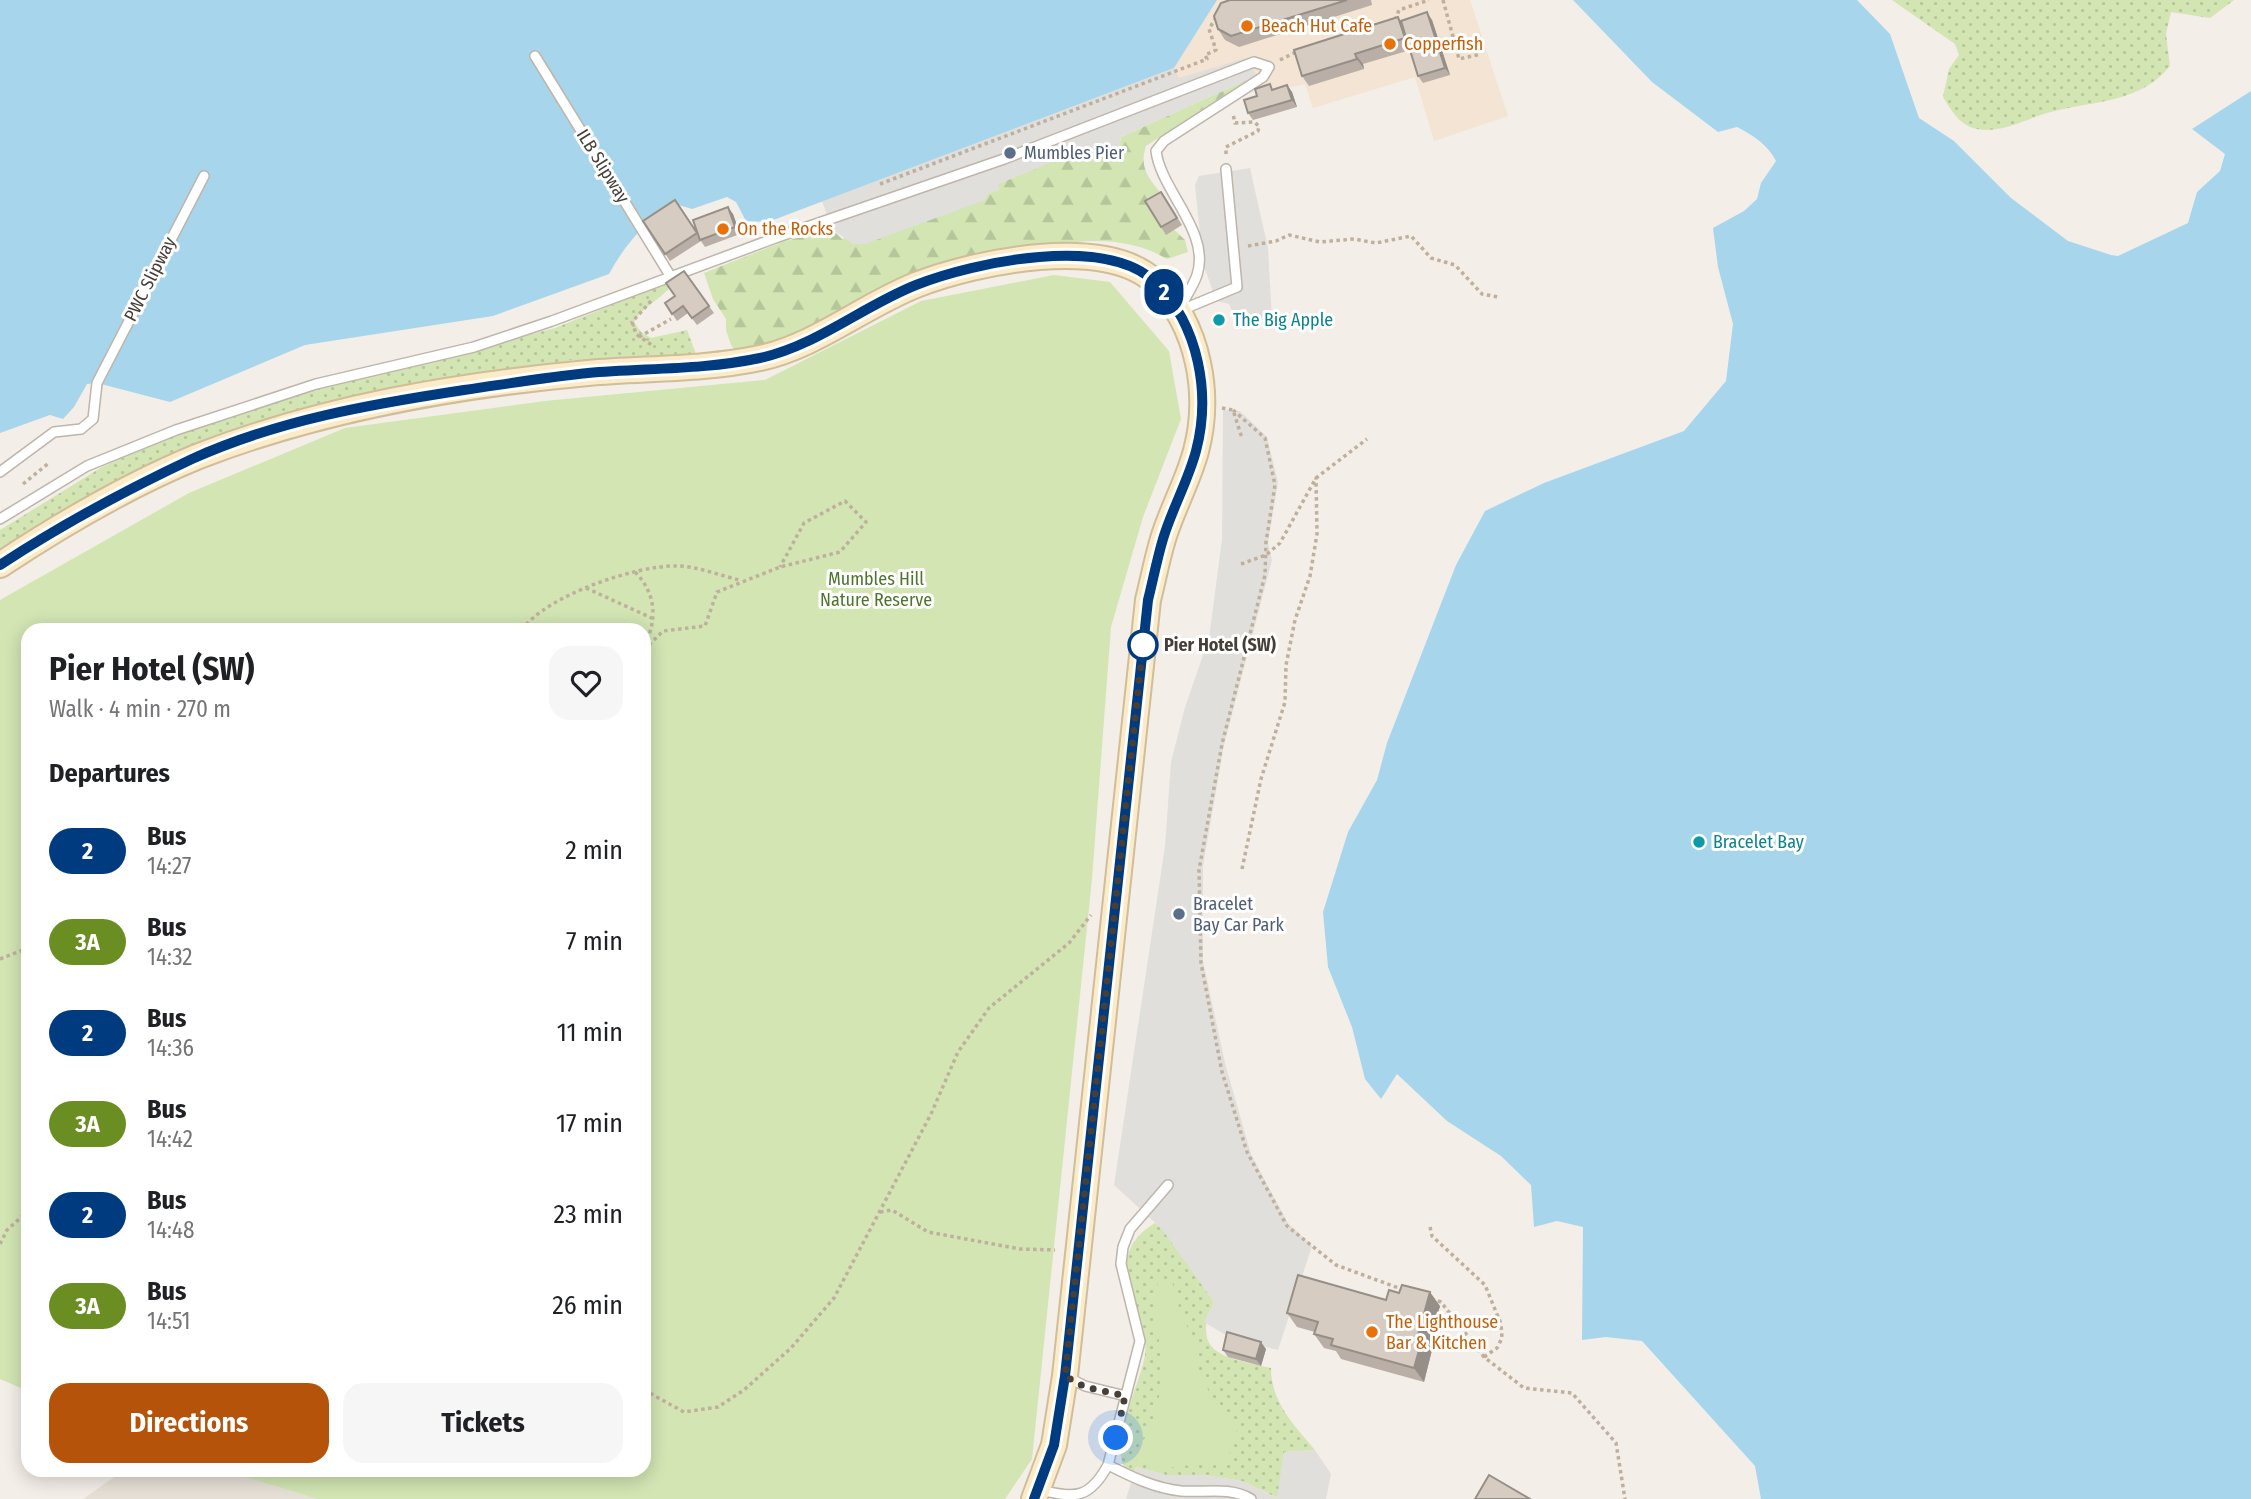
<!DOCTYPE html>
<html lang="en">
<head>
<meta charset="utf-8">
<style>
  body { margin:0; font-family:"Fira Sans Condensed",sans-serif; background:#f6f6f6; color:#202124; height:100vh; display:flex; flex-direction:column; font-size:26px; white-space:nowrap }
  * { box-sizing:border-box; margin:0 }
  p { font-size:23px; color:#757577 }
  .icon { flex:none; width:38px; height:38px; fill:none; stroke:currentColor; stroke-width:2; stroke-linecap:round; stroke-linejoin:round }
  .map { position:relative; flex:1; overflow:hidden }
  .panel { position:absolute; left:21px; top:623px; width:630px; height:854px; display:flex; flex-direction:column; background:#fff; border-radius:21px; box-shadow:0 4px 18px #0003 }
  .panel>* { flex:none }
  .badge { padding:0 14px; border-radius:23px; font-size:24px; line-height:46px }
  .you { position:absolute; width:35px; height:35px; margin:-18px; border:5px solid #fff; border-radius:50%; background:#1a73e8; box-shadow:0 0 0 10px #1a73e833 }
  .map>.badge { position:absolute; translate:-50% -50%; box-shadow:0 0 0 4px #fff }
  h2 { padding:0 28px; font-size:26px; line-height:63px }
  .round { display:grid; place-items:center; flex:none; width:74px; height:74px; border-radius:21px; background:#f6f6f6 }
  .summary { display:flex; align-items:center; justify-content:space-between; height:119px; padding:0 28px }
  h1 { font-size:33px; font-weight:700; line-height:52px }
  .cta { display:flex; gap:14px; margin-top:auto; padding:14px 28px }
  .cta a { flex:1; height:80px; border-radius:21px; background:#b45309; color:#fff; font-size:28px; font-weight:700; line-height:80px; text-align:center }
  .cta a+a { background:#f6f6f6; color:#202124 }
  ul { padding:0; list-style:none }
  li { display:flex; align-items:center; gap:21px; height:91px; padding:0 28px }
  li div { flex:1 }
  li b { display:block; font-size:26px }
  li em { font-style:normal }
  li .badge { min-width:77px; font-weight:700; text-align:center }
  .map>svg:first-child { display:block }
</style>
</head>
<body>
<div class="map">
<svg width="2251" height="1499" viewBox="0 0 2251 1499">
  <defs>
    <pattern id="grass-dots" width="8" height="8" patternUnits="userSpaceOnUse" patternTransform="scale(1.75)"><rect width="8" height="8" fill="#d2e5b3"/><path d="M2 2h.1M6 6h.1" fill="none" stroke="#b6c69b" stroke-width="1.8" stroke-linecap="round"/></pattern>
    <pattern id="forest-firs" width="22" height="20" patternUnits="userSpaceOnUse" patternTransform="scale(1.75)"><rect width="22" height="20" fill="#d2e5b3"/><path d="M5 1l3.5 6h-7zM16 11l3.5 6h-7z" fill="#b6c69b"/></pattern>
  </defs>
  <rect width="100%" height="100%" fill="#f3eee8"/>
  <!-- residential -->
  <path fill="#e6e0d6" d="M 222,1470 L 317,1499 L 83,1499 L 117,1475 Z"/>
  <!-- commercial -->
  <path fill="#f3e4d4" d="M 1217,0 L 1470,0 L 1508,116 L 1434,141 L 1415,77 L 1313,108 L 1305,84 L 1257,95 L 1249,79 L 1191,104 L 1174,68 Z"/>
  <!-- grass -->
  <path fill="url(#grass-dots)" d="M 1892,0 L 2234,0 L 2210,18 L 2171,12 L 2166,34 L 2170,66 C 2139,104 2095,100 2051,112 C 2028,118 2002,134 1977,129 C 1960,126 1951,110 1943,97 L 1949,69 L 1959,55 L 1955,44 Z
    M 674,280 C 666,298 644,304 634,322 L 641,332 L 651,338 L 687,330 L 696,354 L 661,359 L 573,360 L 362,394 L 285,415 L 207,440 L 138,470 L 0,549 L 0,530 L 102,467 L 160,441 L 306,392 L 555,328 Z
    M 1155,1223 L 1165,1231 L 1214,1302 C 1188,1356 1230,1358 1271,1368 C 1271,1402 1294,1425 1315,1450 L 1284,1452 L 1278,1498 L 1242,1481 L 1204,1475 L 1166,1475 L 1136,1467 L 1133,1476 C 1101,1459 1141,1383 1145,1355 C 1151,1306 1095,1260 1155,1223 Z"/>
  <!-- forest -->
  <path fill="url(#forest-firs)" d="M 1249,79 L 1146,146 C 1138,170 1151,181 1166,199 L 1151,208 L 1185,240 L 1188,252 L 1167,259 C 1132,238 1089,238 1050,246 L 739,355 L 731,345 L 726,330 L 726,319 L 713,299 L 704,273 L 782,242 L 832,229 L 842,239 L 988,194 L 998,184 L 1084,148 L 1090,158 L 1119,147 L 1121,137 Z"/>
  <!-- park -->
  <path fill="#d2e5b3" d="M 1054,275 L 1110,282 L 1169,351 L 1181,419 L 1143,517 L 1111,627 L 1092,879 L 1032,1459 L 1005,1499 L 317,1499 L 222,1470 L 644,1470 L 644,630 L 28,630 L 28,1391 L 0,1379 L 0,600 L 189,493 L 345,428 L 545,401 L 765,380 L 921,301 Z
    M 1171,1278 L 1182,1317 L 1196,1343 L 1197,1365 L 1214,1403 L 1227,1413 L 1237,1432 L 1228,1458 L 1210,1467 L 1198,1464 L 1160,1469 L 1135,1460 L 1157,1410 L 1160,1390 L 1161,1355 L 1155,1314 L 1158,1280 Z"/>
  <!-- parking -->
  <path fill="#e1dfdc" d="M 1249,57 L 1256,76 L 1121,137 L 1119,147 L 1090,158 L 1084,149 L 998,184 L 1000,190 L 988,194 L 985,200 L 865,244 L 853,244 L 832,229 L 822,201 L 1174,68 L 1179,78 Z
    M 1250,168 L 1268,248 L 1272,318 L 1240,329 L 1229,304 L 1216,301 L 1203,263 L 1195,185 L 1199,176 Z
    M 1223,410 L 1240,411 L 1267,437 L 1278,482 L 1268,543 L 1272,560 L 1224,745 L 1203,866 L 1203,961 L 1225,1063 L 1251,1154 L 1288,1223 L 1312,1246 L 1278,1350 L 1232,1339 L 1204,1322 L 1214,1302 L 1161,1228 L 1114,1185 L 1165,846 L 1171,762 L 1185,707 L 1209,638 L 1222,539 Z
    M 1315,1450 L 1331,1474 L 1326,1499 L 1126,1499 L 1136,1467 L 1166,1475 L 1204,1475 L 1242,1481 L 1277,1498 L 1284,1452 Z"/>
  <!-- water -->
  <path fill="#a7d6ec" d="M 0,0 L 1217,0 L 1174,68 L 768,222 L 746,221 L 736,202 L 727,197 L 692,209 L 672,203 C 644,224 626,243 609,274 L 493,316 L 305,345 L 170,402 L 97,383 L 87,384 L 74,407 L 63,419 L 50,415 L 0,433 Z
    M 1573,0 L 1857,0 L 1890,34 L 1919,118 L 1954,141 L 2011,198 L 2068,241 L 2111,255 L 2118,256 L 2188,223 L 2197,192 L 2220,171 L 2225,154 L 2192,129 L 2251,91 L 2251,1499 L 1761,1499 L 1755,1466 L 1642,1341 L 1606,1337 L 1582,1340 L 1583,1227 L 1557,1221 L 1534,1227 L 1531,1185 L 1501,1156 L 1447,1121 L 1397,1074 L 1381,1099 L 1365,1079 L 1352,1027 L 1328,967 L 1323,912 L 1348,832 L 1377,780 L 1387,743 L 1456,565 L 1485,511 L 1544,483 L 1684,431 L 1726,381 L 1733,324 L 1718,267 L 1713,228 L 1744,211 L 1757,199 L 1761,183 L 1776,161 C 1767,144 1754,136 1737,127 L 1718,132 L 1652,82 Z"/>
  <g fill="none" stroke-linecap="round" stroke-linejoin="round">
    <!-- lane casing -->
    <g stroke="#beb5ab" stroke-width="12">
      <path id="lane" d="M 535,56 L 671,277
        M 1179,311 L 1237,287 L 1226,169
        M 0,472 L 54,432 L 81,429 L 93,419 L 97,383 L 204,176
        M 0,519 L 87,466 L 176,430 L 316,384 L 474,347 L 552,321 L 778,237 L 1004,159 L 1254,62 L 1269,67 L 1263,77 L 1164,141 L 1156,151 C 1161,191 1211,232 1197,275 C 1193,287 1184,299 1179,310
        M 1067,1377 L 1085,1386 L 1126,1396
        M 1108,1465 C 1132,1477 1154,1488 1181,1491 C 1204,1493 1229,1486 1251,1499
        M 1041,1490 C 1076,1499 1090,1498 1108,1465 L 1140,1341 L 1121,1264 L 1123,1247 L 1130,1229 L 1168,1185"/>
    </g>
    <!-- secondary casing -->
    <g stroke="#d0bd99" stroke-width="28">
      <path id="secondary" d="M 0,565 C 62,524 130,484 199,456 C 323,408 456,385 588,373 C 646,368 703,370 760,358 C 816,346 863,306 916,285 C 974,262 1107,234 1156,283 C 1199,326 1211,394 1196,451 C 1188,481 1172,509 1163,539 C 1157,559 1153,580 1148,600 L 1065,1376 L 1054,1445 L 1034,1499"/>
    </g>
    <!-- path -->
    <path stroke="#bfb09d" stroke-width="3.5" stroke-dasharray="3.5 3.5" stroke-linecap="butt" d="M 1443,0 L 1459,59 L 1481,54
      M 1395,20 L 1399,10 L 1429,0
      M 1280,60 L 1298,51
      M 1226,154 L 1226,147 L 1258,131 L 1259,126 L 1254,122 L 1235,123 L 1233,114
      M 880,184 L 1207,59 L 1205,55 L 1216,50 L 1209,29 L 1217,16
      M 738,227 L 745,225 L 748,234
      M 1248,246 L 1276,241 L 1289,235 L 1320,242 L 1354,239 L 1376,243 L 1411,236 L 1431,258 L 1455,265 L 1482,294 L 1498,297
      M 651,301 L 632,322 L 636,334 L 653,346
      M 639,337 L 671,319
      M 1222,408 L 1233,410 L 1242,438
      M 1233,410 L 1265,438 L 1275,485 L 1266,542 L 1265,575 L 1222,744 L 1199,870 L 1201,963 L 1222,1072 L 1247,1152 L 1287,1226 L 1336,1265 L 1404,1290
      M 23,484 L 50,462
      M 1241,564 L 1266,555 L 1280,543 L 1316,478 L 1367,439
      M 635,572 C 656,593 658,620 644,646
      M 586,588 L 654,619
      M 522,630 C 545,596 636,565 677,566 C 697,566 721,576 740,580
      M 644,650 L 663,631 L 705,626 L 717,592 L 780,567 L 840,552 L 866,522 L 845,501 L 804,523 L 780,567
      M 1242,869 L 1261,779 L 1285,702 L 1286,665 L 1295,620 L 1310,576 L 1317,534 L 1316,478
      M 0,959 L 28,948
      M 880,1212 L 892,1210 L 928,1232 L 1020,1249 L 1055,1250
      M 1430,1227 L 1432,1236 L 1485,1285 L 1501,1324 L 1502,1338 L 1497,1348 L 1484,1357
      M 0,1244 L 7,1230 L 28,1211
      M 1431,1299 L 1441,1302 L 1484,1357 L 1524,1388 L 1572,1393 L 1616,1443 L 1625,1499
      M 644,1390 L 684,1412 L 718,1407 L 744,1390 L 791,1348 L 834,1298 L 931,1114 L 958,1052 L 989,1008 L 1069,943 L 1091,915"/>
    <!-- lane -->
    <use href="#lane" stroke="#fff" stroke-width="9"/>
    <!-- secondary -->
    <use href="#secondary" stroke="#fbebc9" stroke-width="24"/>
  </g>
  <!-- wall -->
  <path fill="#b9afa6" d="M 1230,0 L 1371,0 L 1372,5 L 1239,47 L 1225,40 L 1218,29 Z
    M 1398,17 L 1401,21 L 1432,20 L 1450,75 L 1423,83 L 1418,76 L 1410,50 L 1363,64 L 1364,69 L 1309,86 L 1302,76 Z
    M 1287,85 L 1292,92 L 1297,107 L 1253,120 L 1248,113 L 1274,90 Z
    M 1166,199 L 1182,225 L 1166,235 L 1161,227 Z
    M 675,200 L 699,236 L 733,214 L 740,234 L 705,247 L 701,241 L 670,261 L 643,221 Z
    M 684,271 L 714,313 L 697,325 L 688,313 L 677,321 L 665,303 L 675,296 Z
    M 1386,1300 L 1440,1306 L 1429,1345 L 1432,1350 L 1424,1382 L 1341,1359 L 1336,1351 L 1324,1348 L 1314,1334 L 1315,1332 L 1297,1327 L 1287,1313 Z
    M 1266,1349 L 1261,1366 L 1228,1357 L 1223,1350 Z"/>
  <!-- shaded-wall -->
  <path fill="#968f87" d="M 1427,12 L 1432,20 L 1450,75 L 1445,68 Z
    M 1355,54 L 1363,64 L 1364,69 L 1357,59 Z
    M 1287,85 L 1292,92 L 1297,107 L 1292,100 Z
    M 728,207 L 733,214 L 740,234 L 735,227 Z
    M 1430,1292 L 1440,1306 L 1429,1345 L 1432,1350 L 1424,1382 L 1414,1368 L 1418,1335 Z
    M 1261,1342 L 1266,1349 L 1261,1366 L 1256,1359 Z"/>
  <!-- building -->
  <path fill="#d7ccc1" stroke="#968f87" stroke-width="2" d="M 1230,0 L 1347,0 L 1231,36 L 1218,29 L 1214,16 L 1221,3 Z
    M 1427,12 L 1445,68 L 1418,76 L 1401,21 Z
    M 1398,17 L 1405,38 L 1355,54 L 1357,59 L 1302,76 L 1294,50 Z
    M 1270,84 L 1272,90 L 1287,85 L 1292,100 L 1248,113 L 1244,100 L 1257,96 L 1255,89 Z
    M 1161,192 L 1177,218 L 1161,227 L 1145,201 Z
    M 675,200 L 697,233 L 665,254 L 643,221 Z
    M 728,207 L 735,227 L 700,240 L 693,220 Z
    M 684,271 L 709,306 L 692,318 L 683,306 L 672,314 L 665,303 L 675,296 L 666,283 Z
    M 1298,1275 L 1386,1300 L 1389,1290 L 1399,1293 L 1402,1285 L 1430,1292 L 1418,1335 L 1423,1336 L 1414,1368 L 1331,1345 L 1333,1339 L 1314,1334 L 1318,1322 L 1287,1313 Z
    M 1227,1332 L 1261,1342 L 1256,1359 L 1223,1350 Z
    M 1489,1475 L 1530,1499 L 1475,1499 Z"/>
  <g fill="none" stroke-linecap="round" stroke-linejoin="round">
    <!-- line casing -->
    <g stroke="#fff" stroke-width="16">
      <path id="line" d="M 0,565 C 61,525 126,490 192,459 C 278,420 372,404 464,390 C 506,384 547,377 588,373 C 646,368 703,370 760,358 C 816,346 863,306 916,285 C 974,262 1107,234 1156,283 C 1199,326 1211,394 1196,451 C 1188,481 1172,509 1163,539 C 1157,559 1153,580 1148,600 L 1065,1376 L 1054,1445 L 1034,1499"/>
    </g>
    <!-- line -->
    <use href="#line" stroke="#003b80" stroke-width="10"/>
    <!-- walk -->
    <path stroke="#463f37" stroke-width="7" stroke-dasharray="0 12.6" d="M 1116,1438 L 1125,1396 L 1085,1387 L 1065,1376 L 1143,645"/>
  </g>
  <!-- markers -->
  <g fill="#e8710a" stroke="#fff" stroke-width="2.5">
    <circle cx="1247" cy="26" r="7"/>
    <circle cx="1390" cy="44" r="7"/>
    <circle cx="723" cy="229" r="7"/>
    <circle cx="1372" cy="1332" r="7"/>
  </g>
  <g fill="#5c6f8a" stroke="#fff" stroke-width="2.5">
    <circle cx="1010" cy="153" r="7"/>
    <circle cx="1179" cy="914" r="7"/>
  </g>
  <g fill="#0f9aa8" stroke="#fff" stroke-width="2.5">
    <circle cx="1219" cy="320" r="7"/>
    <circle cx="1699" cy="842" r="7"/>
  </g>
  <circle fill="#fff" stroke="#003b80" stroke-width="3.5" cx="1143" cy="645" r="14"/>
  <g text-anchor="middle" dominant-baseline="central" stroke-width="6" stroke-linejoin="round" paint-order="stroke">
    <!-- food labels -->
    <g font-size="18" fill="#c56008" stroke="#fff" text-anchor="start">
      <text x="1261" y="26">Beach Hut Cafe</text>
      <text x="1404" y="44">Copperfish</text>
      <text x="737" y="229">On the Rocks</text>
      <text x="1386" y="1322">The Lighthouse<tspan x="1386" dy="21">Bar &amp; Kitchen</tspan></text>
    </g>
    <!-- service labels -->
    <g font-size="18" fill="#4e5e75" stroke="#fff" text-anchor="start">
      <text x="1024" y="153">Mumbles Pier</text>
      <text x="1193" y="904">Bracelet<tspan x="1193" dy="21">Bay Car Park</tspan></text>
    </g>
    <!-- street labels -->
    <g font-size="18" fill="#463f37" stroke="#fff">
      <text transform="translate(603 166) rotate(58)">ILB Slipway</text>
      <text transform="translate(150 279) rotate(-63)">PWC Slipway</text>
    </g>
    <!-- culture labels -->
    <g font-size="18" fill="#0d838f" stroke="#fff" text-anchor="start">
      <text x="1233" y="320">The Big Apple</text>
      <text x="1713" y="842">Bracelet Bay</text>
    </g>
    <!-- park labels -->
    <g font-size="18" fill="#4e742d" stroke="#fff">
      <text x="876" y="579">Mumbles Hill<tspan x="876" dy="21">Nature Reserve</tspan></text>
    </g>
    <!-- stop labels -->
    <g font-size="18" font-weight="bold" fill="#463f37" stroke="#fff" text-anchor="start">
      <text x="1164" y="645">Pier Hotel (SW)</text>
    </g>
  </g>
</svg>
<div class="you" style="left:1116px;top:1438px"></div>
<b class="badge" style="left:1164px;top:292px;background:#003b80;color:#fff">2</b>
<section class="panel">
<div class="summary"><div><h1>Pier Hotel (SW)</h1><p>Walk · 4 min · 270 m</p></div><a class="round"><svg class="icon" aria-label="heart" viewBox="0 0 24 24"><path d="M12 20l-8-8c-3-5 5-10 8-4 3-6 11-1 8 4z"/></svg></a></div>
<h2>Departures</h2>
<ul>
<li><span class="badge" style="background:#003b80;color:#fff">2</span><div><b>Bus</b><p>14:27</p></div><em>2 min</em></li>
<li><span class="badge" style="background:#6b8e23;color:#fff">3A</span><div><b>Bus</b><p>14:32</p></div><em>7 min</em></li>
<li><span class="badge" style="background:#003b80;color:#fff">2</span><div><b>Bus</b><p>14:36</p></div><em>11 min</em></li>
<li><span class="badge" style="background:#6b8e23;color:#fff">3A</span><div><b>Bus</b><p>14:42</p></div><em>17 min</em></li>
<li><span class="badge" style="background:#003b80;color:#fff">2</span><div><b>Bus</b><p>14:48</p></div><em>23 min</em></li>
<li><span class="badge" style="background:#6b8e23;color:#fff">3A</span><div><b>Bus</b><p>14:51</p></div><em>26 min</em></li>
</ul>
<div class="cta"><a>Directions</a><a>Tickets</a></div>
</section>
</div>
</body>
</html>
